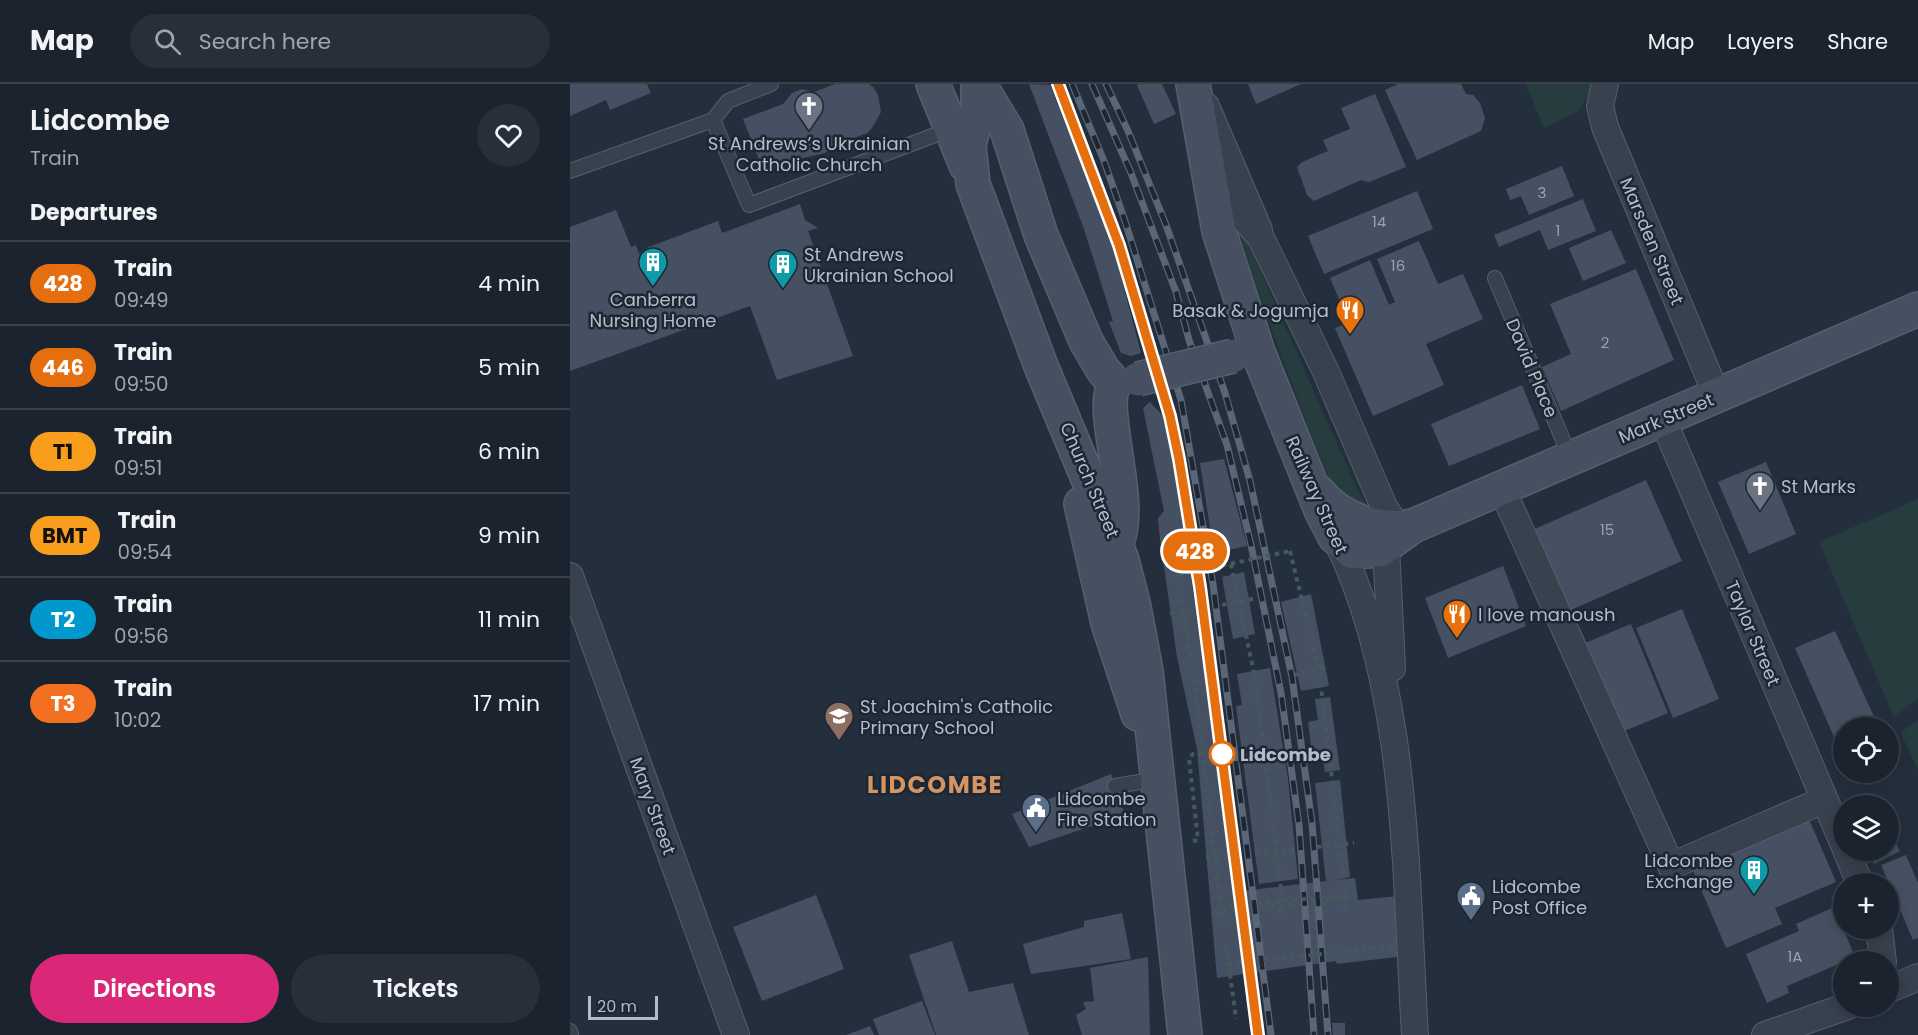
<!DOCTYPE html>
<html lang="en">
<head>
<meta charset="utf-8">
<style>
  body { margin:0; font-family:Poppins,sans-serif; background:#282f3a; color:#f1f3f6; height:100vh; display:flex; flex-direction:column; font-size:22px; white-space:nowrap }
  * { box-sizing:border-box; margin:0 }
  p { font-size:20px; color:#a0a4aa }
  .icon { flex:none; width:33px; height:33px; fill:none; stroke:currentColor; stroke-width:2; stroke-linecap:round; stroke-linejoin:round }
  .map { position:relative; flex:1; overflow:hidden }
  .drawer { display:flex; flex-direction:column; background:#1b232e; width:570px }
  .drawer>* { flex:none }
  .badge { padding:0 12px; border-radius:20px; font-size:21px; line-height:39px }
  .fabs { position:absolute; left:1263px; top:633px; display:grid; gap:12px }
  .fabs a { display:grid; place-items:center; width:66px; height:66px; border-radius:50%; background:#1b232e; box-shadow:0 3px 15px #0003,0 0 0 2px #39404a; font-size:30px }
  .scale { position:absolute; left:18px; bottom:15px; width:70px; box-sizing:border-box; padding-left:6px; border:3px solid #b4bcc9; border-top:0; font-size:16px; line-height:21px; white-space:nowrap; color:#b4bcc9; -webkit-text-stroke:4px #1d2633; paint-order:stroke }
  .map>.badge { position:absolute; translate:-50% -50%; box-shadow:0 0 0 3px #fff }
  h2 { padding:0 30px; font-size:22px; line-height:54px }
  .round { display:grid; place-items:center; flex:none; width:63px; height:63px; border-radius:32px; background:#282f3a }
  .overview { display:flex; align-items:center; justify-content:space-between; height:102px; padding:0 30px }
  h1 { font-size:28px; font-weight:600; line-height:45px }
  .action { display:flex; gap:12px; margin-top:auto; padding:12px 30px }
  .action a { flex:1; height:69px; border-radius:36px; background:#db2777; color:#fff; font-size:24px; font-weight:600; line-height:69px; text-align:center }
  .action a+a { background:#282f3a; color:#f1f3f6 }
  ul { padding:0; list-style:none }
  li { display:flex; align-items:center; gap:18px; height:84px; padding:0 30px; border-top:2px solid #39404a }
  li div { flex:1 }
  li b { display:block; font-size:22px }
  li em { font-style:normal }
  li .badge { min-width:66px; font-weight:700; text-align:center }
  header { display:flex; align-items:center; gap:36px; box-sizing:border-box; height:84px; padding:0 30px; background:#1b232e; border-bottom:2px solid #39404a }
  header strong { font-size:28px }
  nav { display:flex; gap:33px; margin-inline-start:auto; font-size:21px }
  .search { width:420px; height:54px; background:#282f3a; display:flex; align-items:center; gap:15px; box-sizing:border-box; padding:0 21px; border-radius:33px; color:#a0a4aa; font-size:22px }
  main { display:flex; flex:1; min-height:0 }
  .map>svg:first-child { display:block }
</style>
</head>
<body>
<header>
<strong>Map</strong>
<div class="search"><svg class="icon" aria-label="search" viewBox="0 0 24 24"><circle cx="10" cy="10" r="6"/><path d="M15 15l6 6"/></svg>Search here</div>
<nav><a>Map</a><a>Layers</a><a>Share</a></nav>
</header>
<main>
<section class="drawer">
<div class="overview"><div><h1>Lidcombe</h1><p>Train</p></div><a class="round"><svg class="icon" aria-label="heart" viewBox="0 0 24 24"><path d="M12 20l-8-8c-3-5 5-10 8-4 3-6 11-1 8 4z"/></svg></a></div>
<h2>Departures</h2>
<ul>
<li><span class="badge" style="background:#e56e0f;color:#fff">428</span><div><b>Train</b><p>09:49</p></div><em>4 min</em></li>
<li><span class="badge" style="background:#e56e0f;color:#fff">446</span><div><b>Train</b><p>09:50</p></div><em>5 min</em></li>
<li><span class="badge" style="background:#f99d1c;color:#111">T1</span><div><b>Train</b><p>09:51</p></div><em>6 min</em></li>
<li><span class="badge" style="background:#f99d1c;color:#111">BMT</span><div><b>Train</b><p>09:54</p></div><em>9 min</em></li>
<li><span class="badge" style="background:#0098cd;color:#fff">T2</span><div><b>Train</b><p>09:56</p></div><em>11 min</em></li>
<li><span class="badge" style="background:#f37021;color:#fff">T3</span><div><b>Train</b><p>10:02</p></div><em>17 min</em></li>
</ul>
<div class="action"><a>Directions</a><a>Tickets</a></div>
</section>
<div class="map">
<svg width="1348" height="951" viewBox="0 0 1348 951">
  <rect width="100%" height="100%" fill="#242f3e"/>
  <!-- green -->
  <path fill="#263c3f" d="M 956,0 L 1027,0 L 1007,28 L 974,44 Z
    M 673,147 L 787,405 L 799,423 L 764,411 L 691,218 L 669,148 Z
    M 1348,415 L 1348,614 L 1324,633 L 1249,458 Z
    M 1348,637 L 1348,686 L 1330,648 Z"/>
  <!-- building -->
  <path fill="#455162" d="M 0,0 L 77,0 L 81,9 L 40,26 L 36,16 L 0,32 Z
    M 265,0 L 299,0 L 304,4 L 308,11 L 311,28 L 302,44 L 297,49 L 265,61 L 255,69 L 233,74 L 194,88 L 173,35 L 213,20 L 222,9 L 232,5 L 244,8 Z
    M 459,0 L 480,1 L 542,158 L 571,269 L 561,272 L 551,269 L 539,238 L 543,237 L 514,145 Z
    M 569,0 L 592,0 L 606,30 L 584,40 L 567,1 Z
    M 678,0 L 731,0 L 686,20 Z
    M 828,0 L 891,0 L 896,10 L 903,11 L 910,19 L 915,34 L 911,47 L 847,76 L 815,6 Z
    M 805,10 L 836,83 L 799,98 L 791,96 L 744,117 L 737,111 L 727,83 L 732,78 L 758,67 L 753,56 L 780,45 L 771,24 Z
    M 992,82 L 1004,112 L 959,131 L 951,112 L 940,116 L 936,105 Z
    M 847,107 L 863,145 L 754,190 L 738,152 Z
    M 1013,115 L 1026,147 L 978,166 L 970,146 L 929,163 L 924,151 Z
    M 230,120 L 235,136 L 248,144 L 238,147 L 283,272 L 207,296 L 180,222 L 0,287 L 0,143 L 46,126 L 61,163 L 66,161 L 75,185 L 83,182 L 76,164 L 148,137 L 152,149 Z
    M 1041,146 L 1056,179 L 1013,197 L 999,164 Z
    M 849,157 L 868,200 L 893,190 L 913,235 L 856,260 L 874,301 L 803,332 L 765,244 L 779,238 L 760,194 L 800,176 L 819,221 L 825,218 L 807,175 Z
    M 1066,185 L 1104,276 L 991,327 L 972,283 L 1001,270 L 980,220 Z
    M 952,301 L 970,345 L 879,382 L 861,340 Z
    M 580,318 L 593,332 L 608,400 L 665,808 L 756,797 L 745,699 L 770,696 L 780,793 L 766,796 L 785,794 L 788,816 L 829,812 L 835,872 L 767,880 L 766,877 L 647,894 L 627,665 L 607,573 L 590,455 L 588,434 L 594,427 L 573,324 Z
    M 654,375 L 677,462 L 644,469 L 630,379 Z
    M 1196,378 L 1226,450 L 1179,470 L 1148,398 Z
    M 1076,396 L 1112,477 L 994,529 L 958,448 Z
    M 933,482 L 956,542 L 878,574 L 855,514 Z
    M 674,488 L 685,550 L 663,555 L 652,493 Z
    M 741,510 L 759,602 L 731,607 L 711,518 Z
    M 1112,525 L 1149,615 L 1103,634 L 1066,544 Z
    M 1061,540 L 1098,629 L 1052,648 L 1015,559 Z
    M 1265,547 L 1305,635 L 1286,644 L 1274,644 L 1274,649 L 1264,653 L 1225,564 Z
    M 700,584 L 718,695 L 728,795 L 689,800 L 666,622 L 672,621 L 667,590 Z
    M 760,613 L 770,686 L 755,688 L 753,676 L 743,678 L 738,638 L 748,636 L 745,615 Z
    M 541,690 L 555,731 L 459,763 L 442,730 Z
    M 1238,733 L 1266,798 L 1205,824 L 1212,840 L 1156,864 L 1122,784 Z
    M 1318,744 L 1330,767 L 1304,780 L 1298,766 L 1318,766 Z
    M 1336,771 L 1348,799 L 1348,854 L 1343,856 L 1311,781 Z
    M 246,811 L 274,885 L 192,917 L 163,843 Z
    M 1264,823 L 1285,873 L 1217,902 L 1219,909 L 1197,919 L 1176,870 L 1229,847 L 1226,840 Z
    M 552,829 L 561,875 L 461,890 L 453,860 L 514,843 L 514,837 Z
    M 382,857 L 399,908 L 443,899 L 459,951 L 366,951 L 339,871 Z
    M 578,873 L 580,951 L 512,951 L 506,931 L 516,925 L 513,918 L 524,917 L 520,884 Z
    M 352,917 L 365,951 L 309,951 L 303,935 Z
    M 762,939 L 775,939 L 775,951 L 763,951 Z
    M 300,942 L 304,951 L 276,951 Z"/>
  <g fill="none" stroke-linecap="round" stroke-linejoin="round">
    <!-- lane casing -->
    <g stroke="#565f6c" stroke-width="16">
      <path id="lane" d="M 143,36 L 179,121 L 381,45
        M 0,87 L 143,36 L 158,17 L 201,0
        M 925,194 L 1001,375
        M 545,702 L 587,695
        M 0,947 L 1,951"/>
    </g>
    <!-- street casing -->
    <g stroke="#565f6c" stroke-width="28">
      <path id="street" d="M 1035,0 L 1030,22 L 1035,43 L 1147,312
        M 636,22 L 689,146
        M 644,119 L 671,131 L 691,154 L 756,288 L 814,423 L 824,438 L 838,443
        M 1093,336 L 1274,761
        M 932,405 L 1101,782 L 1254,716
        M 765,453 C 839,601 835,789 845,951
        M 816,463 L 822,584
        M 0,492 L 166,951
        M 1276,766 L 1290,800
        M 1309,844 L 1313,878
        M 1318,906 L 1348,893
        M 1195,951 L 1278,922"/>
    </g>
    <!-- secondary casing -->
    <g stroke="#565f6c" stroke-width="36">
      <path id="secondary" d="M 363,0 L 396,81
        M 408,0 L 408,25 L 399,61 L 403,100 L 471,282 L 552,476 L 564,523 L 576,587 L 615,951
        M 409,0 L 437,46 L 471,151 L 516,257 L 533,286 L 545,300
        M 623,0 L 649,147 L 688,268 L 751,426 L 765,453 L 783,468 L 810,466 L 843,442 L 1348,225
        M 748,408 C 771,436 808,448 843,442
        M 511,420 L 538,539 L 568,630
        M 545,463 C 567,421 527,324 545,300"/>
    </g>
    <!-- path -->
    <path stroke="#44595c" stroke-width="4" stroke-dasharray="4.5 4.5" stroke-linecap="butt" d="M 601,453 L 625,599 L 649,812
      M 590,455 L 616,452
      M 720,467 L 749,586 L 776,811
      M 661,480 L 685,594 L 711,805
      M 652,521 L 687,514
      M 600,529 L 627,526
      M 724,591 L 759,583
      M 623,757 L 628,756 L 619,674 L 623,670 L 633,669
      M 747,763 L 784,759
      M 685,770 L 725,766
      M 636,773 L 660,772
      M 772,814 L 776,826
      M 744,815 L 748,870
      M 756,816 L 790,811
      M 709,822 L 712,833
      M 692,823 L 730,820
      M 644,828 L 667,826
      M 648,828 L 653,839
      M 656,861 L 659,880
      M 660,890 L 666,935"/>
    <!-- lane -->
    <use href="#lane" stroke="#38414e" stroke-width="14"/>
    <!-- street -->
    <use href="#street" stroke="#38414e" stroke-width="26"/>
    <!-- secondary -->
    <use href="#secondary" stroke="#465061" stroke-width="33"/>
    <!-- rail casing -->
    <g stroke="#5a6575" stroke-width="7">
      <path id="rail" d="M 488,0 L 549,161 L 600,332 L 609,375 L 630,503 L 688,951
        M 502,0 L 534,77 L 555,137 L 611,316 L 643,500 L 701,951
        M 522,0 L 561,89 L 606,208 L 619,256 L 657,361 L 681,461 L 711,609 L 729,741 L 744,951
        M 536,0 L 558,47 L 596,141 L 655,309 L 680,397 L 722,593 L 742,739 L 758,951"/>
    </g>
    <!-- rail -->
    <use href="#rail" stroke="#1d2633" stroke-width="4.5" stroke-dasharray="14" stroke-linecap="butt"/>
    <!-- secondary-bridge casing -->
    <g stroke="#565f6c" stroke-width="36" stroke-linecap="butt">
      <path id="secondary-bridge" d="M 568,295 L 663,272"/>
    </g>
    <!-- path-bridge -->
    <path stroke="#44595c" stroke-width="4" stroke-dasharray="4.5 4.5" stroke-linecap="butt" d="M 608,491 L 720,467
      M 711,805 L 712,833
      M 649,812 L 653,839
      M 651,823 L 776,811 L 776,826
      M 660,890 L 659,880 L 825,862"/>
    <!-- secondary-bridge -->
    <use href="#secondary-bridge" stroke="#465061" stroke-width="33"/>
  </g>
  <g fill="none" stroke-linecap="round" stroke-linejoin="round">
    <!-- line casing -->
    <g stroke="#fff" stroke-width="14">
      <path id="line" d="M 488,0 L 549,161 L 600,332 L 609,375 L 630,503 L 688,951"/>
    </g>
    <!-- line -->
    <use href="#line" stroke="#e56e0f" stroke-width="9"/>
  </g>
  <!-- icons -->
  <defs>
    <g id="church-pin" transform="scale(1.5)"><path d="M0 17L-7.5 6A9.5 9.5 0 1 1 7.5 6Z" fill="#6b7280" stroke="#1d2633"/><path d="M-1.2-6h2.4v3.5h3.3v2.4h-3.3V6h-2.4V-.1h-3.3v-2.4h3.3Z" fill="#fff"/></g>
    <g id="building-pin" transform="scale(1.5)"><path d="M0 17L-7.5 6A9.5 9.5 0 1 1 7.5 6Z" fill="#0f9aa8" stroke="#1d2633"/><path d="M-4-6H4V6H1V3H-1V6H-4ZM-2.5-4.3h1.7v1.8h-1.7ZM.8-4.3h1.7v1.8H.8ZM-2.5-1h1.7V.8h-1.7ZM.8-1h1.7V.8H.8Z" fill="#fff"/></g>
    <g id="restaurant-pin" transform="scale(1.5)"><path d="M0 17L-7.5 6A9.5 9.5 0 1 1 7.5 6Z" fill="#e8710a" stroke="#1d2633"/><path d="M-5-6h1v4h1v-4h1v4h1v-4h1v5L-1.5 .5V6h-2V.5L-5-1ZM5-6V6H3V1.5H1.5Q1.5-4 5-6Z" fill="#fff"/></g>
    <g id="school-pin" transform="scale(1.5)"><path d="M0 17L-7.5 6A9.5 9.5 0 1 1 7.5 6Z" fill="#8d6e63" stroke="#1d2633"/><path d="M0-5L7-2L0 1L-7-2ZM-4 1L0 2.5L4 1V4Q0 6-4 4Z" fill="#fff"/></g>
    <g id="civic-pin" transform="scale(1.5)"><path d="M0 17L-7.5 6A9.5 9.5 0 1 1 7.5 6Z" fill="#5c6f8a" stroke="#1d2633"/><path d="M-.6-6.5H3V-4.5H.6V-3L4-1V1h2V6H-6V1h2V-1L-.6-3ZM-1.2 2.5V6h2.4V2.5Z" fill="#fff"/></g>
  </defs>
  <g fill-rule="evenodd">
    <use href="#church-pin" x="239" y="22"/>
    <use href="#building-pin" x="83" y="178"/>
    <use href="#building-pin" x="213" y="180"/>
    <use href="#restaurant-pin" x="780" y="226"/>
    <use href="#church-pin" x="1190" y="402"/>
    <use href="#restaurant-pin" x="887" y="530"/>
    <use href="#school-pin" x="269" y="632"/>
    <use href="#civic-pin" x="466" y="724"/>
    <use href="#building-pin" x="1184" y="786"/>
    <use href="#civic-pin" x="901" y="812"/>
  </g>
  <!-- markers -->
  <circle fill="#fff" stroke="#e56e0f" stroke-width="3" cx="652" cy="670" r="12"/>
  <g text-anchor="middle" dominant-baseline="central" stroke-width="5" stroke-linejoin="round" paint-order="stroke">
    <!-- number labels -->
    <g font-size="15" fill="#98a1af">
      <text x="972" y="108">3</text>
      <text x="809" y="137">14</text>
      <text x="988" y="146">1</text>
      <text x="828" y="181">16</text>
      <text x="1035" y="258">2</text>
      <text x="1037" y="445">15</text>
      <text x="1225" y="872">1A</text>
    </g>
    <!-- poi labels -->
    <g font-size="18" fill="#b4bcc9" stroke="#1d2633" text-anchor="start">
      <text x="239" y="59" text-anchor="middle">St Andrews’s Ukrainian<tspan x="239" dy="21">Catholic Church</tspan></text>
      <text x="234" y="170">St Andrews<tspan x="234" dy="21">Ukrainian School</tspan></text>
      <text x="83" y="215" text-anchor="middle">Canberra<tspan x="83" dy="21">Nursing Home</tspan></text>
      <text x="759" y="226" text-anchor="end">Basak &amp; Jogumja</text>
      <text x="1211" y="402">St Marks</text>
      <text x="908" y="530">I love manoush</text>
      <text x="290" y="622">St Joachim's Catholic<tspan x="290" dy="21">Primary School</tspan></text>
      <text x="487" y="714">Lidcombe<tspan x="487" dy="21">Fire Station</tspan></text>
      <text x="1163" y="776" text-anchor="end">Lidcombe<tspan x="1163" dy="21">Exchange</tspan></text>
      <text x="922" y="802">Lidcombe<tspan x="922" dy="21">Post Office</tspan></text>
    </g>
    <!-- street labels -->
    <g font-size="18" fill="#b4bcc9" stroke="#1d2633">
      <text transform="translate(1082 157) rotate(67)">Marsden Street</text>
      <text transform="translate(962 284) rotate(67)">David Place</text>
      <text transform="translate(1096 334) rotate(-23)">Mark Street</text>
      <text transform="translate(520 396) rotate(67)">Church Street</text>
      <text transform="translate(747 411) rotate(66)">Railway Street</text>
      <text transform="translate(1183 549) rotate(67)">Taylor Street</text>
      <text transform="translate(83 722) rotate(70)">Mary Street</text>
    </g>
    <!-- stop labels -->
    <g font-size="18" font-weight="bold" fill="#b4bcc9" stroke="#1d2633" text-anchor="start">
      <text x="670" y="670">Lidcombe</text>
    </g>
    <!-- district labels -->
    <g font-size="24" font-weight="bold" letter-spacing="1.5" fill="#d59563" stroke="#1d2633">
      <text x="365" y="700">LIDCOMBE</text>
    </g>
  </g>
</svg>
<div class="fabs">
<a><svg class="icon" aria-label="locate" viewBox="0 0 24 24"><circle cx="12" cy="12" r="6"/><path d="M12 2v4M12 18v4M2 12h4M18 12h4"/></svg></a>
<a><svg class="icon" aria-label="layers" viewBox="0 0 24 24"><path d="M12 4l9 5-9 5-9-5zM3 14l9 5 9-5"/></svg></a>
<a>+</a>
<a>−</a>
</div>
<div class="scale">20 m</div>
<b class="badge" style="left:625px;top:467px;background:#e56e0f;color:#fff">428</b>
</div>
</main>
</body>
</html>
